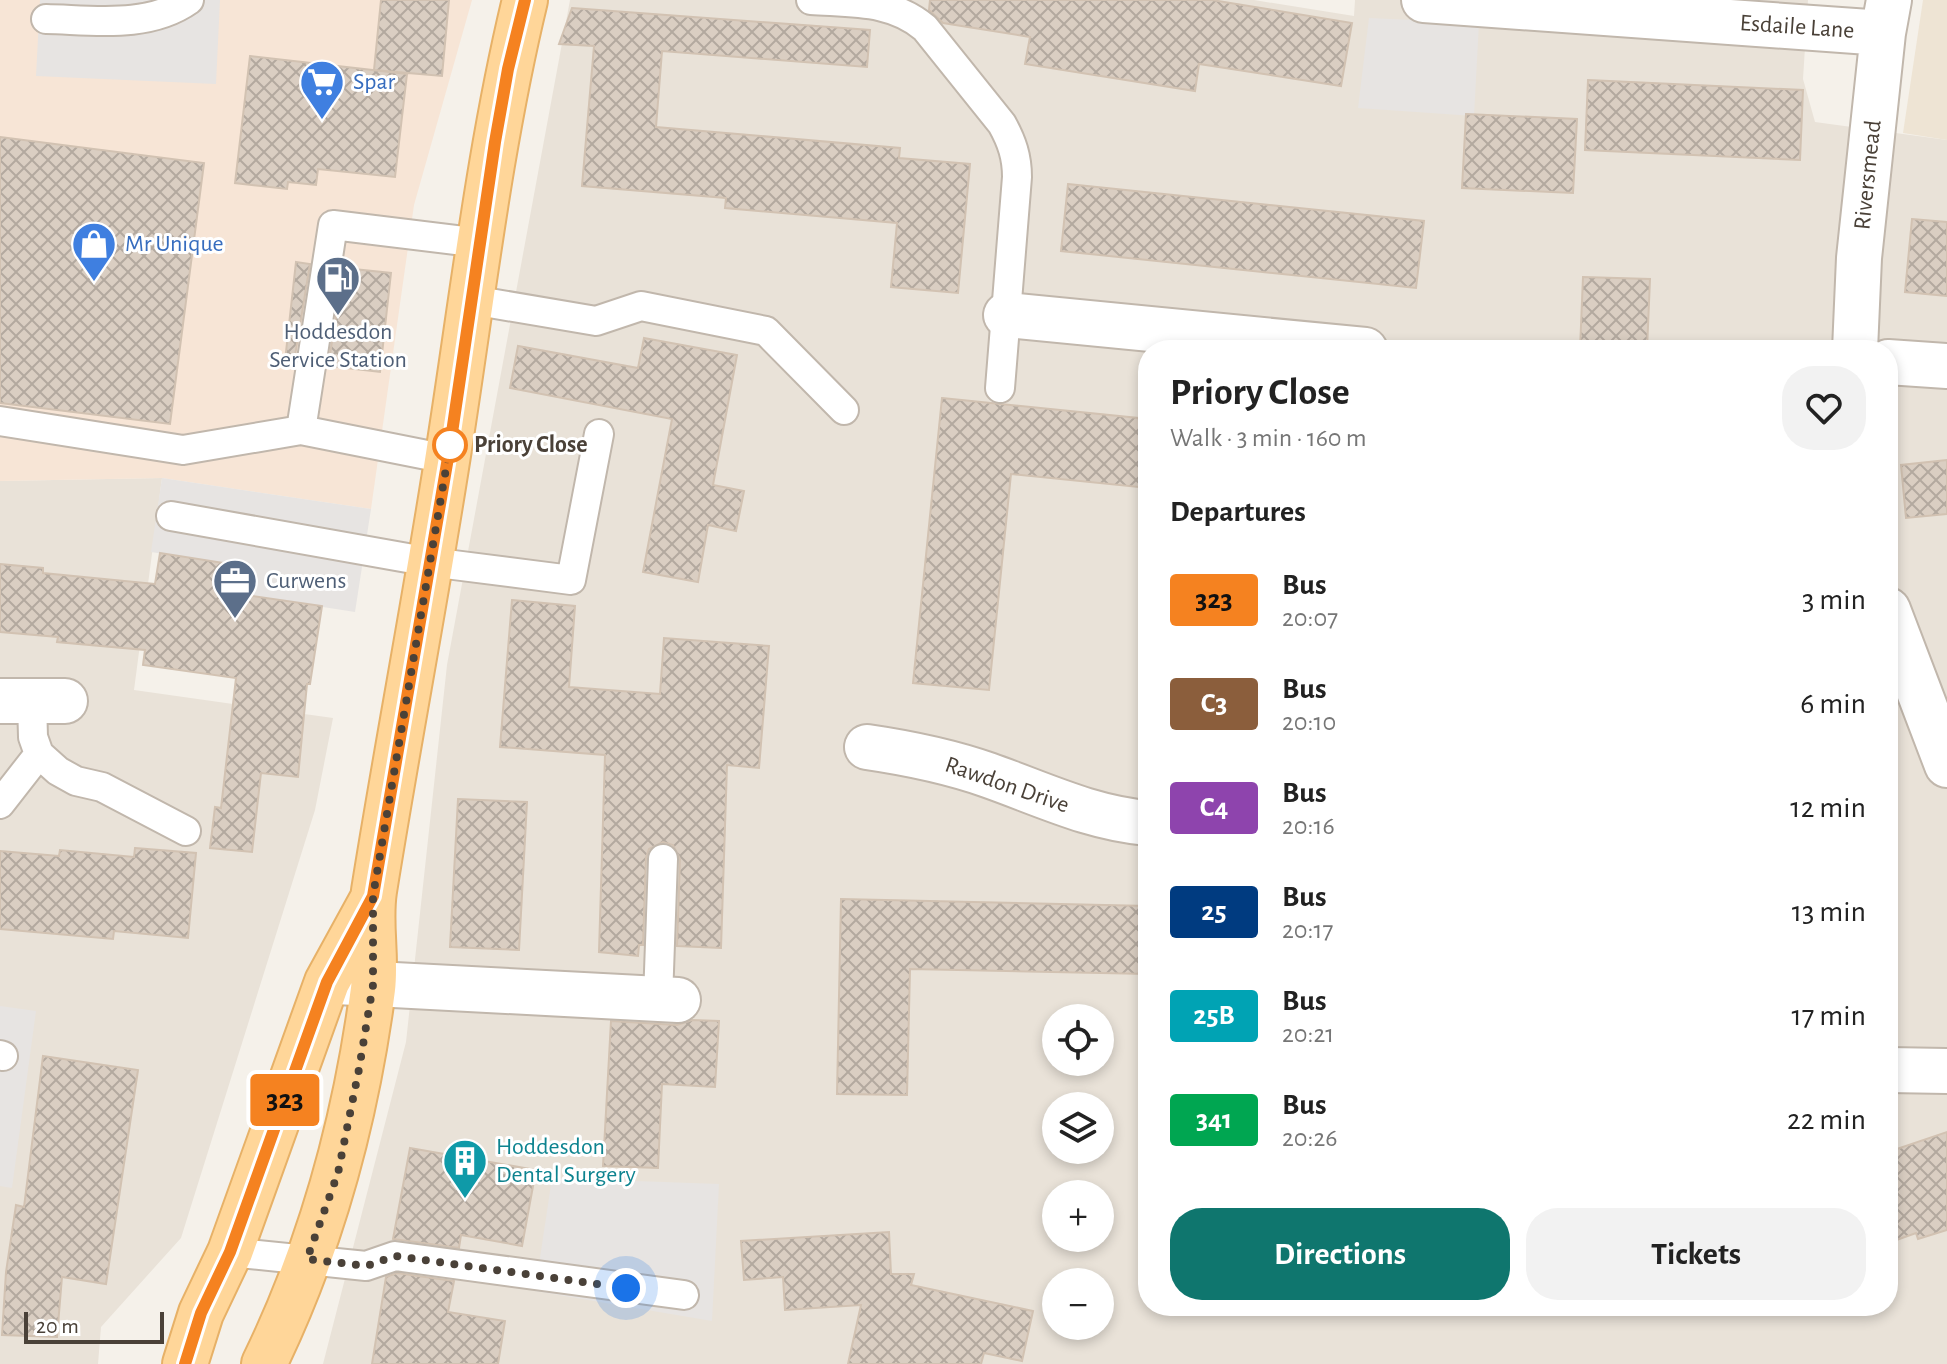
<!DOCTYPE html>
<html lang="en">
<head>
<meta charset="utf-8">
<style>
  body { margin:0; font-family:"Alegreya Sans",sans-serif; background:#f2f2f2; color:#222; height:100vh; display:flex; flex-direction:column; font-size:30px; white-space:nowrap }
  * { box-sizing:border-box; margin:0 }
  p { font-size:26px; color:#767676 }
  .icon { flex:none; width:44px; height:44px; fill:none; stroke:currentColor; stroke-width:2; stroke-linecap:round; stroke-linejoin:round }
  .map { position:relative; flex:1; overflow:hidden }
  .side { position:absolute; left:1138px; top:340px; width:760px; height:976px; display:flex; flex-direction:column; background:#fff; border-radius:32px; box-shadow:0 4px 12px #0003 }
  .side>* { flex:none }
  .badge { padding:0 16px; border-radius:6px; font-size:28px; line-height:52px }
  .controls { position:absolute; left:1042px; top:1004px; display:grid; gap:16px }
  .controls a { display:grid; place-items:center; width:72px; height:72px; border-radius:50%; background:#fff; box-shadow:0 4px 12px #0003; font-size:40px }
  .scale { position:absolute; left:24px; bottom:20px; width:140px; box-sizing:border-box; padding-left:8px; border:4px solid #4a4138; border-top:0; font-size:22px; line-height:28px; white-space:nowrap; color:#4a4138; -webkit-text-stroke:6px #fff; paint-order:stroke }
  .you { position:absolute; width:40px; height:40px; margin:-20px; border:6px solid #fff; border-radius:50%; background:#1a73e8; box-shadow:0 0 0 12px #1a73e833 }
  .map>.badge { position:absolute; translate:-50% -50%; box-shadow:0 0 0 4px #fff }
  h2 { padding:0 32px; font-size:30px; line-height:72px }
  .round { display:grid; place-items:center; flex:none; width:84px; height:84px; border-radius:32px; background:#f2f2f2 }
  .summary { display:flex; align-items:center; justify-content:space-between; height:136px; padding:0 32px }
  h1 { font-size:38px; font-weight:600; line-height:60px }
  .button { display:flex; gap:16px; margin-top:auto; padding:16px 32px }
  .button a { flex:1; height:92px; border-radius:32px; background:#0f766e; color:#fff; font-size:32px; font-weight:600; line-height:92px; text-align:center }
  .button a+a { background:#f2f2f2; color:#222 }
  ul { padding:0; list-style:none }
  li { display:flex; align-items:center; gap:24px; height:104px; padding:0 32px }
  li div { flex:1 }
  li b { display:block; font-size:30px }
  li em { font-style:normal }
  li .badge { min-width:88px; font-weight:700; text-align:center }
  .map>svg:first-child { display:block }
</style>
</head>
<body>
<div class="map">
<svg width="1947" height="1364" viewBox="0 0 1947 1364">
  <defs>
    <pattern id="building-cross-hatch" width="8" height="8" patternUnits="userSpaceOnUse" patternTransform="scale(2)"><rect width="8" height="8" fill="#dacec2"/><path d="M0 0l8 8M0 8l8-8" fill="none" stroke="#b3a99f"/></pattern>
  </defs>
  <rect width="100%" height="100%" fill="#f5f1ea"/>
  <!-- residential -->
  <path fill="#e9e2d8" fill-rule="evenodd" d="M 570,0 L 1254,0 L 1354,16 L 1355,0 L 1808,0 L 1803,79 L 1815,122 L 1947,140 L 1947,1364 L 323,1364 L 406,1042 L 447,665 ZM 1148,350 L 1888,350 L 1888,1306 L 1148,1306 ZM 1056,1018 L 1100,1018 L 1100,1062 L 1056,1062 ZM 1056,1106 L 1100,1106 L 1100,1150 L 1056,1150 ZM 1056,1194 L 1100,1194 L 1100,1238 L 1056,1238 ZM 1056,1282 L 1100,1282 L 1100,1326 L 1056,1326 Z
    M 162,478 L 134,690 L 333,718 L 315,810 L 181,1238 L 101,1327 L 98,1364 L 0,1364 L 0,481 Z"/>
  <!-- commercial -->
  <path fill="#f7e5d6" d="M 0,0 L 472,0 L 414,205 L 371,509 L 162,478 L 0,481 Z"/>
  <!-- education -->
  <path fill="#eee4d4" d="M 1923,0 L 1947,0 L 1947,140 L 1903,133 Z"/>
  <!-- parking -->
  <path fill="#e7e4e2" d="M 40,0 L 220,0 L 216,84 L 36,76 Z
    M 1369,18 L 1479,23 L 1474,116 L 1358,108 Z
    M 162,478 L 371,509 L 355,612 L 239,594 L 242,566 L 151,552 Z
    M 0,1006 L 36,1011 L 12,1188 L 0,1186 Z
    M 552,1178 L 719,1184 L 712,1321 L 535,1291 Z"/>
  <!-- building -->
  <path fill="url(#building-cross-hatch)" stroke="#d2c2b2" stroke-width="2" d="M 381,0 L 449,0 L 442,76 L 374,70 Z
    M 930,0 L 1212,0 L 1352,23 L 1341,86 L 1199,64 L 1195,91 L 1025,64 L 1030,37 L 943,23 L 929,10 Z
    M 572,8 L 870,30 L 867,67 L 662,51 L 656,127 L 900,148 L 899,158 L 970,164 L 958,293 L 891,287 L 897,223 L 725,208 L 726,198 L 582,186 L 594,46 L 559,44 Z
    M 250,56 L 407,74 L 395,177 L 318,169 L 316,185 L 288,182 L 287,189 L 235,183 Z
    M 1588,80 L 1803,90 L 1800,160 L 1585,150 Z
    M 1466,114 L 1577,119 L 1573,193 L 1462,188 Z
    M 0,137 L 204,163 L 170,424 L 0,403 Z
    M 1068,184 L 1424,221 L 1416,288 L 1061,251 Z
    M 1912,219 L 1947,222 L 1947,296 L 1905,292 Z
    M 296,262 L 310,264 L 294,362 L 285,361 Z
    M 344,268 L 391,273 L 380,372 L 328,366 Z
    M 1583,277 L 1650,279 L 1647,350 L 1580,350 Z
    M 644,338 L 737,355 L 713,485 L 744,491 L 736,531 L 708,525 L 698,582 L 643,572 L 672,419 L 510,388 L 518,346 L 638,368 Z
    M 942,398 L 1148,419 L 1148,488 L 1011,474 L 989,690 L 913,683 Z
    M 1947,460 L 1947,514 L 1906,518 L 1901,465 Z
    M 160,553 L 243,566 L 239,594 L 322,606 L 310,684 L 307,684 L 298,777 L 261,773 L 252,852 L 210,848 L 215,807 L 221,808 L 236,678 L 143,665 L 145,650 L 57,642 L 58,637 L 0,632 L 0,564 L 43,568 L 43,573 L 155,584 Z
    M 512,600 L 575,606 L 569,687 L 660,694 L 664,638 L 769,646 L 759,768 L 727,765 L 721,948 L 677,946 L 680,859 L 673,845 L 663,842 L 649,849 L 646,858 L 643,945 L 639,945 L 638,956 L 599,952 L 605,755 L 500,747 Z
    M 458,799 L 527,802 L 519,950 L 450,947 Z
    M 135,848 L 196,853 L 188,938 L 114,931 L 113,939 L 0,929 L 0,851 L 59,856 L 60,850 L 134,857 Z
    M 841,899 L 1148,906 L 1148,974 L 910,969 L 907,1095 L 837,1094 Z
    M 692,1020 L 719,1021 L 715,1087 L 662,1084 L 658,1168 L 603,1166 L 611,1021 L 677,1025 Z
    M 43,1056 L 138,1070 L 106,1284 L 62,1277 L 57,1337 L 2,1335 L 6,1272 L 16,1205 L 24,1207 Z
    M 1947,1132 L 1947,1230 L 1918,1239 L 1916,1233 L 1888,1243 L 1888,1152 Z
    M 410,1148 L 536,1170 L 522,1246 L 461,1235 L 459,1248 L 393,1239 Z
    M 889,1232 L 891,1274 L 914,1274 L 911,1285 L 1033,1311 L 1022,1361 L 984,1353 L 981,1364 L 848,1364 L 861,1305 L 785,1310 L 783,1277 L 744,1280 L 741,1241 Z
    M 397,1273 L 454,1281 L 448,1312 L 505,1321 L 498,1364 L 372,1364 L 386,1277 Z"/>
  <g fill="none" stroke-linecap="round" stroke-linejoin="round">
    <!-- service casing -->
    <g stroke="#c1b7ac" stroke-width="32">
      <path id="service" d="M 811,0 C 853,3 892,0 925,28 L 1002,124 C 1012,142 1017,157 1017,177 L 1000,388
        M 46,19 C 93,20 148,29 189,0
        M 472,300 L 596,321 L 641,306 L 766,331 L 844,410
        M 0,421 L 183,450 L 301,430
        M 447,459 L 301,430 L 333,225 L 480,243
        M 171,516 L 430,562 L 571,580 L 599,434
        M 32,701 L 33,737 L 39,754 L 58,771 L 76,781 L 102,787 L 186,831
        M 0,804 L 39,754
        M 658,999 L 663,859
        M 0,1055 L 3,1056
        M 230,1252 L 366,1266 L 395,1256 L 684,1295"/>
    </g>
    <!-- minor casing -->
    <g stroke="#c1b7ac" stroke-width="48">
      <path id="minor" d="M 1424,0 L 1883,33
        M 1006,315 L 1365,350
        M 1855,350 L 1859,258 L 1883,33 L 1889,0
        M 1888,362 L 1947,366
        M 1888,610 L 1947,765
        M 0,701 L 65,701
        M 867,747 C 908,753 948,761 988,775 C 1042,794 1090,818 1148,823
        M 337,982 L 678,1000
        M 1888,1070 L 1947,1071"/>
    </g>
    <!-- primary casing -->
    <g stroke="#e7b167" stroke-width="48">
      <path id="primary" d="M 185,1364 L 201,1313 L 230,1252 L 327,982 L 372,900
        M 264,1364 C 321,1247 356,1118 373,989 C 377,957 369,923 374,891 C 398,741 427,592 450,442 C 473,294 490,145 525,0"/>
    </g>
    <!-- service -->
    <use href="#service" stroke="#fff" stroke-width="28"/>
    <!-- minor -->
    <use href="#minor" stroke="#fff" stroke-width="44"/>
    <!-- primary -->
    <use href="#primary" stroke="#ffd699" stroke-width="44"/>
  </g>
  <g fill="none" stroke-linecap="round" stroke-linejoin="round">
    <!-- line casing -->
    <g stroke="#fff" stroke-width="18">
      <path id="line" d="M 185,1364 L 201,1313 L 230,1252 L 327,982 L 373,896 L 450,446 L 495,142 L 508,69 L 525,0"/>
    </g>
    <!-- line -->
    <use href="#line" stroke="#f58220" stroke-width="12"/>
    <!-- walk -->
    <path stroke="#4a4138" stroke-width="8" stroke-dasharray="0 14.4" d="M 450,445 L 373,896 L 373,985 L 359,1069 L 338,1173 L 307,1259 L 366,1266 L 395,1256 L 626,1288"/>
  </g>
  <!-- icons -->
  <defs>
    <g id="supermarket-pin" transform="scale(2.3)"><path d="M0 17L-7.5 6A9.5 9.5 0 1 1 7.5 6Z" fill="#3f7fe0" stroke="#fff"/><path d="M-6-5.5h2.5l.6 2H6L4.5 2H-2.5L-4.4-4H-6ZM-1.5 3.2a1.3 1.3 0 1 0 .1 0ZM3 3.2a1.3 1.3 0 1 0 .1 0Z" fill="#fff"/></g>
    <g id="shop-pin" transform="scale(2.3)"><path d="M0 17L-7.5 6A9.5 9.5 0 1 1 7.5 6Z" fill="#3f7fe0" stroke="#fff"/><path d="M-5-2.5h2.3a2.7 3.5 0 0 1 5.4 0H5L5.5 6h-11ZM-1.5-2.5h3a1.5 2.3 0 0 0-3 0Z" fill="#fff"/></g>
    <g id="fuel-pin" transform="scale(2.3)"><path d="M0 17L-7.5 6A9.5 9.5 0 1 1 7.5 6Z" fill="#5c6f8a" stroke="#fff"/><path d="M-5.5-6h7V0h2V4h1.3V-2.5L3-4.5l.8-.8L6-3V5H2.5V1h-1V6h-7ZM-4.2-4.7v3.2H.2V-4.7Z" fill="#fff"/></g>
    <g id="office-pin" transform="scale(2.3)"><path d="M0 17L-7.5 6A9.5 9.5 0 1 1 7.5 6Z" fill="#5c6f8a" stroke="#fff"/><path d="M-6-3h4V-5.5h4V-3h4V5H-6ZM-1-4.5V-3h2v-1.5ZM-6 0V1H6V0Z" fill="#fff"/></g>
    <g id="building-pin" transform="scale(2.3)"><path d="M0 17L-7.5 6A9.5 9.5 0 1 1 7.5 6Z" fill="#0f9aa8" stroke="#fff"/><path d="M-4-6H4V6H1V3H-1V6H-4ZM-2.5-4.3h1.7v1.8h-1.7ZM.8-4.3h1.7v1.8H.8ZM-2.5-1h1.7V.8h-1.7ZM.8-1h1.7V.8H.8Z" fill="#fff"/></g>
  </defs>
  <g fill-rule="evenodd">
    <use href="#supermarket-pin" x="322" y="82"/>
    <use href="#shop-pin" x="94" y="244"/>
    <use href="#fuel-pin" x="338" y="278"/>
    <use href="#office-pin" x="235" y="581"/>
    <use href="#building-pin" x="465" y="1161"/>
  </g>
  <!-- markers -->
  <circle fill="#fff" stroke="#f58220" stroke-width="4" cx="450" cy="445" r="16"/>
  <g text-anchor="middle" dominant-baseline="central" stroke-width="6" stroke-linejoin="round" paint-order="stroke">
    <!-- street labels -->
    <g font-size="24" fill="#4a4138" stroke="#fff">
      <text transform="translate(1797 27) rotate(4)">Esdaile Lane</text>
      <text transform="translate(1868 175) rotate(-84)">Riversmead</text>
      <text transform="translate(1007 785) rotate(19)">Rawdon Drive</text>
    </g>
    <!-- shop labels -->
    <g font-size="24" fill="#366cbe" stroke="#fff" text-anchor="start">
      <text x="353" y="82">Spar</text>
      <text x="125" y="244">Mr Unique</text>
    </g>
    <!-- service labels -->
    <g font-size="24" fill="#4e5e75" stroke="#fff">
      <text x="338" y="332">Hoddesdon<tspan x="338" dy="28">Service Station</tspan></text>
      <text x="266" y="581" text-anchor="start">Curwens</text>
    </g>
    <!-- stop labels -->
    <g font-size="24" font-weight="bold" fill="#4a4138" stroke="#fff" text-anchor="start">
      <text x="474" y="445">Priory Close</text>
    </g>
    <!-- culture labels -->
    <g font-size="24" fill="#0d838f" stroke="#fff" text-anchor="start">
      <text x="496" y="1147">Hoddesdon<tspan x="496" dy="28">Dental Surgery</tspan></text>
    </g>
  </g>
</svg>
<div class="controls">
<a><svg class="icon" aria-label="locate" viewBox="0 0 24 24"><circle cx="12" cy="12" r="6"/><path d="M12 2v4M12 18v4M2 12h4M18 12h4"/></svg></a>
<a><svg class="icon" aria-label="layers" viewBox="0 0 24 24"><path d="M12 4l9 5-9 5-9-5zM3 14l9 5 9-5"/></svg></a>
<a>+</a>
<a>−</a>
</div>
<div class="scale">20 m</div>
<div class="you" style="left:626px;top:1288px"></div>
<b class="badge" style="left:285px;top:1100px;background:#f58220;color:#111">323</b>
<section class="side">
<div class="summary"><div><h1>Priory Close</h1><p>Walk · 3 min · 160 m</p></div><a class="round"><svg class="icon" aria-label="heart" viewBox="0 0 24 24"><path d="M12 20l-8-8c-3-5 5-10 8-4 3-6 11-1 8 4z"/></svg></a></div>
<h2>Departures</h2>
<ul>
<li><span class="badge" style="background:#f58220;color:#111">323</span><div><b>Bus</b><p>20:07</p></div><em>3 min</em></li>
<li><span class="badge" style="background:#8b5e3c;color:#fff">C3</span><div><b>Bus</b><p>20:10</p></div><em>6 min</em></li>
<li><span class="badge" style="background:#8e44ad;color:#fff">C4</span><div><b>Bus</b><p>20:16</p></div><em>12 min</em></li>
<li><span class="badge" style="background:#003b80;color:#fff">25</span><div><b>Bus</b><p>20:17</p></div><em>13 min</em></li>
<li><span class="badge" style="background:#00a3b4;color:#fff">25B</span><div><b>Bus</b><p>20:21</p></div><em>17 min</em></li>
<li><span class="badge" style="background:#00a651;color:#fff">341</span><div><b>Bus</b><p>20:26</p></div><em>22 min</em></li>
</ul>
<div class="button"><a>Directions</a><a>Tickets</a></div>
</section>
</div>
</body>
</html>
